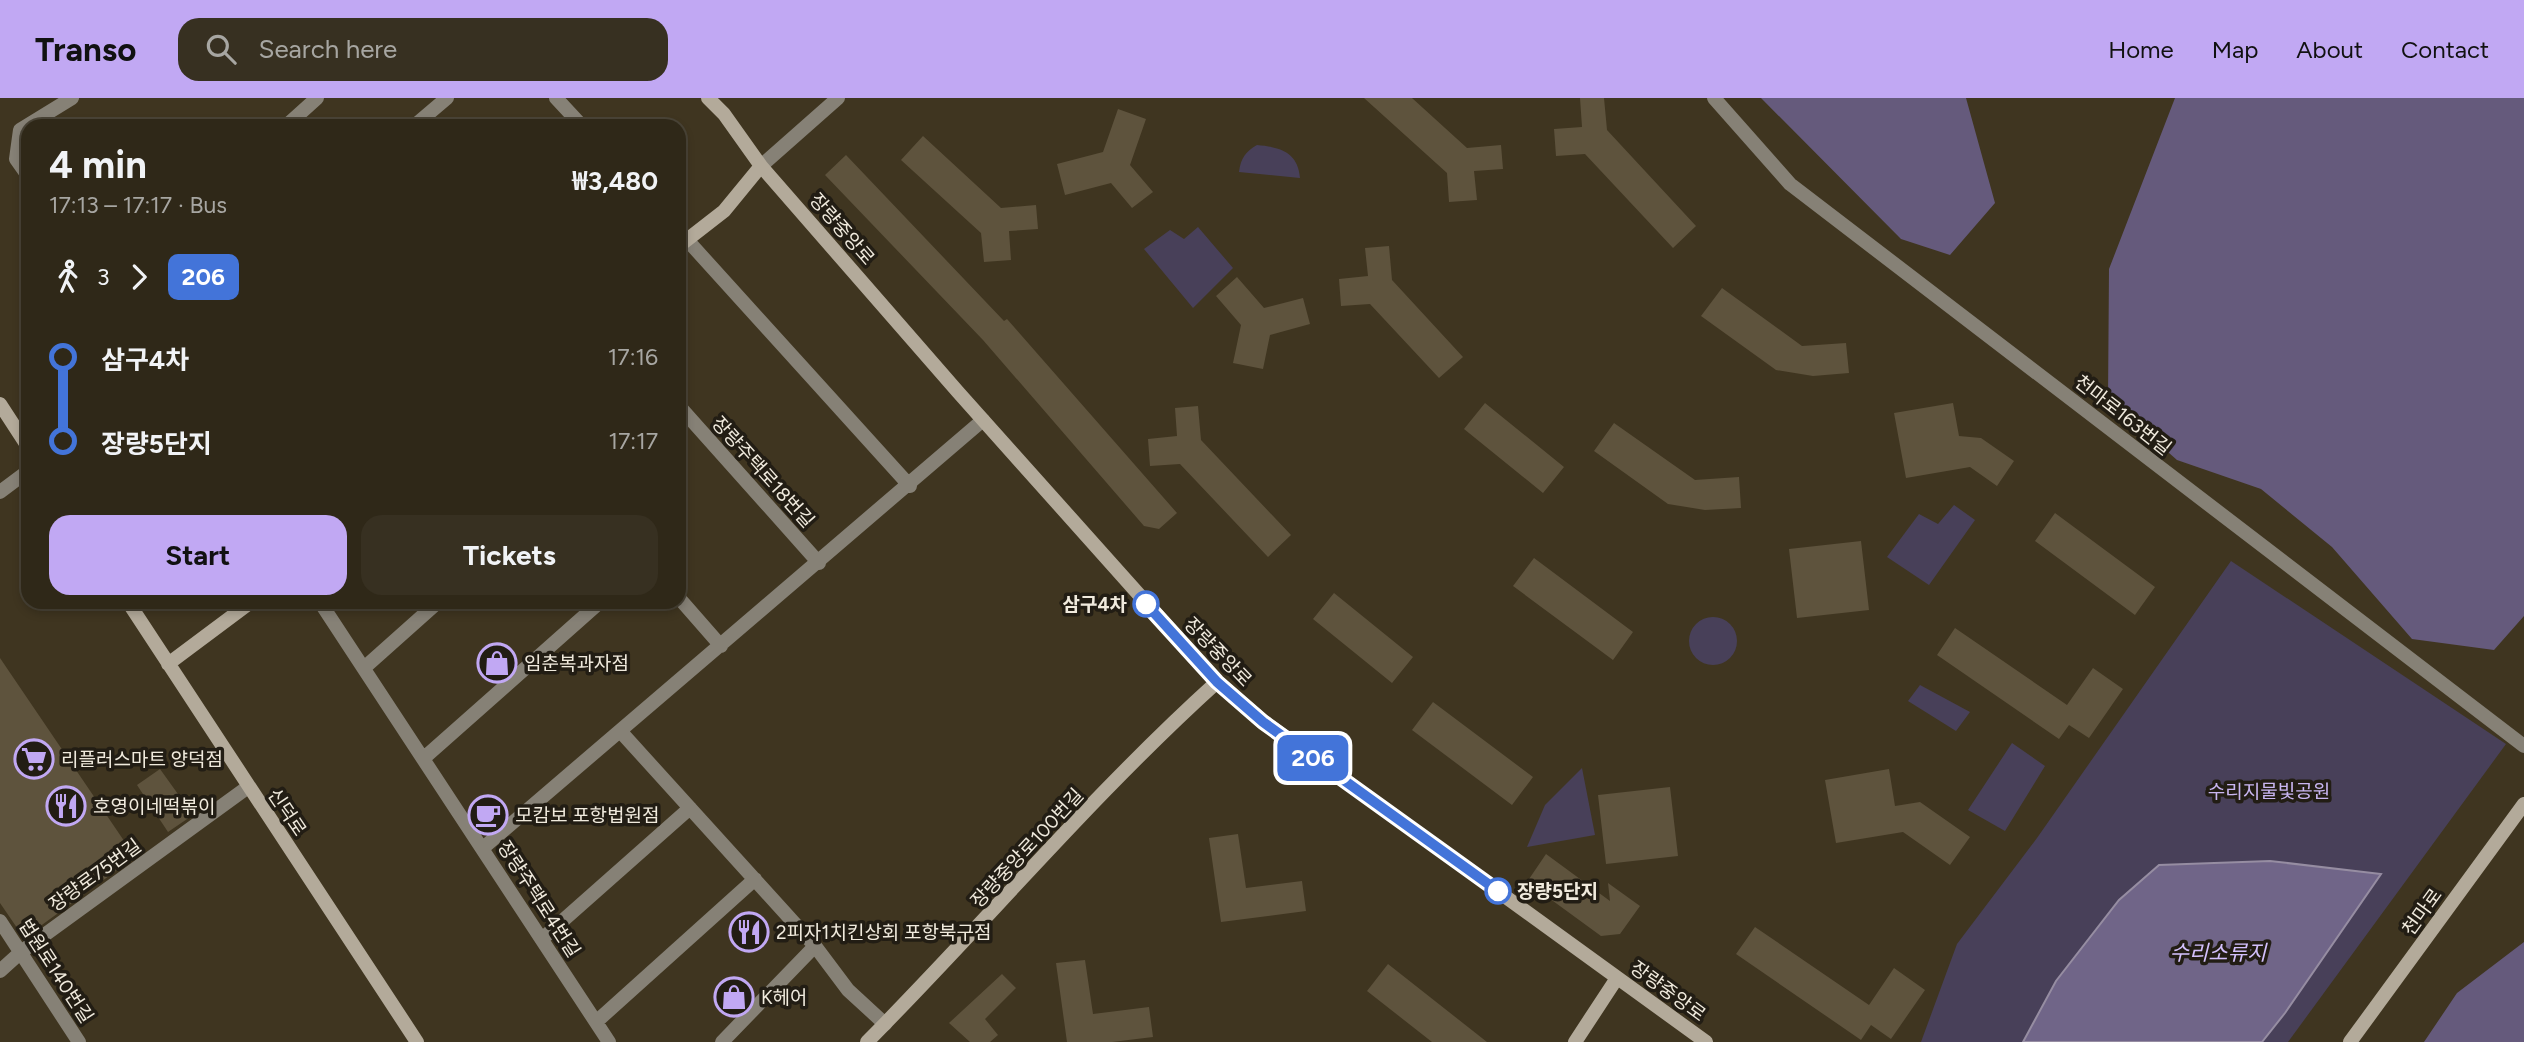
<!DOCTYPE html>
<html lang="en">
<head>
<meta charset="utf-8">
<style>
  body { margin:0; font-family:Figtree,"Noto Sans KR",sans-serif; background:#373021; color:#f1f3f6; height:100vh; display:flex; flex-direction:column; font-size:26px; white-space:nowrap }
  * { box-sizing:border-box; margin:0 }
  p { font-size:23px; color:#a7a6a2 }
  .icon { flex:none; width:38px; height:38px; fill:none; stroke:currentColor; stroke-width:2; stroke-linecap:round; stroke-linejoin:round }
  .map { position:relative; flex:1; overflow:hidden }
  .drawer { position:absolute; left:21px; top:21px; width:665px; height:490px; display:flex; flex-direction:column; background:#2f2818; border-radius:21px; box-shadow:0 4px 10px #0003,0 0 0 2px #4a4437 }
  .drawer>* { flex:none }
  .badge { padding:0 14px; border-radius:10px; font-size:24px; line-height:46px }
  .map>.badge { position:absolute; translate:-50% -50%; box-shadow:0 0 0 4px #fff }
  .legs { display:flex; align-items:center; gap:10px; height:77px; padding:0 28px; font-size:23px }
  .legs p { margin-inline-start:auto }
  .head { display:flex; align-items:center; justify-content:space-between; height:119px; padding:0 28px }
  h1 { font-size:38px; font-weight:700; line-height:52px }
  .primary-button { display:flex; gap:14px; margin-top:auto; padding:14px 28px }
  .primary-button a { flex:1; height:80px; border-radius:21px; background:#c1a8f3; color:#111; font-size:28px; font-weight:700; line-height:80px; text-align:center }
  .primary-button a+a { background:#373021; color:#f1f3f6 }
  ul { padding:0 28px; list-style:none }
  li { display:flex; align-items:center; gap:24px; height:84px; font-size:26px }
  li i { display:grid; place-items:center; width:10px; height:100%; margin:0 9px; background:currentColor }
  li i::after { content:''; width:18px; height:18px; margin:-9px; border:5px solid; border-radius:50%; background:#2f2818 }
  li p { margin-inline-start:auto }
  li:first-child i { background:linear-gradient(#0000 50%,currentColor 0) }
  li:last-child i { background:linear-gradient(currentColor 50%,#0000 0) }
  header { display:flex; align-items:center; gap:42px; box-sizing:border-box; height:98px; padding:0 35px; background:#c1a8f3; color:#111 }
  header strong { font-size:33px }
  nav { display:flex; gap:38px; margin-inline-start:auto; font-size:24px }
  .search { width:490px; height:63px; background:#373021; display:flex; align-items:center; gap:18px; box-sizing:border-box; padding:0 24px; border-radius:21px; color:#a7a6a2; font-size:26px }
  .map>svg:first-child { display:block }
</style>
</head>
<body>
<header>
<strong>Transo</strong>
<div class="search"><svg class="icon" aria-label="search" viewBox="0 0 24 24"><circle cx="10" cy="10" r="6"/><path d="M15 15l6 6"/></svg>Search here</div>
<nav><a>Home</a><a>Map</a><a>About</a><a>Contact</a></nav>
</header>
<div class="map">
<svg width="2524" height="944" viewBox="0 0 2524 944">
  <rect width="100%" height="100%" fill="#3f3520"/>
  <!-- green -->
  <path fill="#484059" d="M 1257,47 C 1280,49 1298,54 1300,80 L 1239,74 C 1241,60 1245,54 1257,47 Z
    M 1198,129 L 1233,170 L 1193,210 L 1144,151 L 1170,132 L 1184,141 Z
    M 1954,407 L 1975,422 L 1929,487 L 1887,459 L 1919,416 L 1938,426 Z
    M 2231,463 L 2506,646 L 2288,944 L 1921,944 L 1957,846 L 2037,740 Z
    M1689 543a24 24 0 1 1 48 0a24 24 0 1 1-48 0Z
    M 1920,587 L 1970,614 L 1956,633 L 1908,603 Z
    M 2012,645 L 2045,668 L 2005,733 L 1968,712 Z
    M 1582,670 L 1595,737 L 1527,749 L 1545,707 Z"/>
  <!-- forest -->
  <path fill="#655a7c" d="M 1761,0 L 1966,0 L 1995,105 L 1950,157 L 1901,141 Z
    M 2175,0 L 2524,0 L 2524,518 L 2494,552 L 2412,541 L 2332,449 L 2261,391 L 2177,362 L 2108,301 L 2109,171 Z
    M 2524,844 L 2524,944 L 2424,944 L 2457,895 Z"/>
  <!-- water -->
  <path fill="#706588" stroke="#968da2" stroke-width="2" d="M 2270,763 L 2381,776 L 2285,915 L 2262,944 L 2023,944 L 2056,883 L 2119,802 L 2159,767 Z"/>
  <!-- building -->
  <path fill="#5e533d" d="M 1364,0 L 1412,0 L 1467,50 L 1501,47 L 1503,71 L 1474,73 L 1477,102 L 1449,104 L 1447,75 Z
    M 1580,0 L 1604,0 L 1607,32 L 1696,128 L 1673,150 L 1585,56 L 1556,58 L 1554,31 L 1582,29 Z
    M 1118,11 L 1146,21 L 1130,67 L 1153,94 L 1132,110 L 1111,85 L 1065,97 L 1057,66 L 1103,54 Z
    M 923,38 L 1001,110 L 1036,107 L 1038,131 L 1009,133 L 1011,162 L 984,164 L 981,135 L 901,62 Z
    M 846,57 L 1004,223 L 1007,221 L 1177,415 L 1159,431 L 1144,428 L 983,242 L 825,77 Z
    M 1389,148 L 1392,182 L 1463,259 L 1439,280 L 1370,206 L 1341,208 L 1339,181 L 1368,178 L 1365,150 Z
    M 1237,179 L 1264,210 L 1303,200 L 1310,226 L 1270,237 L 1263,271 L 1233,265 L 1241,227 L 1216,198 Z
    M 1722,190 L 1802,248 L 1846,245 L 1849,275 L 1813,278 L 1776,272 L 1701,218 Z
    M 1485,305 L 1564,369 L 1543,395 L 1464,331 Z
    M 1953,305 L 1959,338 L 1981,340 L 2014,363 L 1997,388 L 1970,369 L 1906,380 L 1894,315 Z
    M 1198,308 L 1201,342 L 1291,437 L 1268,459 L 1180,366 L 1150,368 L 1148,341 L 1177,338 L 1175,310 Z
    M 1614,325 L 1695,382 L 1739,379 L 1741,410 L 1705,412 L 1668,406 L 1594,353 Z
    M 2055,415 L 2155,489 L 2135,517 L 2035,443 Z
    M 1861,443 L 1869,512 L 1797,520 L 1789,451 Z
    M 1534,460 L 1633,534 L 1613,562 L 1513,488 Z
    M 1334,495 L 1413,559 L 1392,585 L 1313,521 Z
    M 1955,530 L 2067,607 L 2093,570 L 2123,591 L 2089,640 L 2069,627 L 2059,641 L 1937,557 Z
    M 0,560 L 135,759 L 24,840 L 0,805 Z
    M 1433,604 L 1533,679 L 1512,707 L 1412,632 Z
    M 160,671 L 193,717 L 168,734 L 137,687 Z
    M 1889,671 L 1895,708 L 1920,704 L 1970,739 L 1950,767 L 1903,734 L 1836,745 L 1825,682 Z
    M 1670,689 L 1678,758 L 1606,766 L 1598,697 Z
    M 1238,736 L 1246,790 L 1302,783 L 1306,813 L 1221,824 L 1209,740 Z
    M 1546,756 L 1610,803 L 1608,785 L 1640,808 L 1620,836 L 1601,838 L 1527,784 Z
    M 1755,829 L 1869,907 L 1894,870 L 1925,892 L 1891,941 L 1871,927 L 1861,942 L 1736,856 Z
    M 1085,862 L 1093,916 L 1149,909 L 1153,939 L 1112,944 L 1067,944 L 1056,865 Z
    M 1388,866 L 1487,944 L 1432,944 L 1367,893 Z
    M 1002,876 L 1016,890 L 985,921 L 998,937 L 990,944 L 970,944 L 949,925 Z"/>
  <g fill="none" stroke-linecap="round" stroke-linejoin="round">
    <!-- street -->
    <path stroke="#868176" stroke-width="14" d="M 556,0 L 582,28
      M 1714,0 L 1790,86 L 2524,648
      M 286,28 L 317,0
      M 414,28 L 447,0
      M 761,68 L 838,0
      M 28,78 L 16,61 L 20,32 L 72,0
      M 679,133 L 910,388
      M 679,308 L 819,465
      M 0,394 L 28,373
      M 679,500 L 721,548
      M 320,504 L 609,944
      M 364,570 L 438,504
      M 621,634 L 815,848 L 848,892 L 885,926
      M 424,660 L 600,504
      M 483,750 L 983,322
      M 0,823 L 79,944
      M 542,841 L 690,710
      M 0,873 L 21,854 L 248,689
      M 596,924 L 755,781
      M 722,944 L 815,848"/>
    <!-- secondary -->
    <path stroke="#b3aa9a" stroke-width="14" d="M 708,0 L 724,16 L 761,68 L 958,294 L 1217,584 L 1263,623 L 1706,944
      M 679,148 L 724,113 L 761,68
      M 0,306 L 28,349
      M 128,504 L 417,944
      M 168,566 L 251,504
      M 867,944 C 985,825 1093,696 1217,584
      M 1575,944 L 1617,880
      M 2350,944 L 2524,706"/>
  </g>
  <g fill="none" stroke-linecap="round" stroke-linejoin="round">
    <!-- line-1 casing -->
    <g stroke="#fff" stroke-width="16">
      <path id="line-1" d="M 1146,506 L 1217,584 L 1263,624 L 1498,793"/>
    </g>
    <!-- line-1 -->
    <use href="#line-1" stroke="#4374d9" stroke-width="10"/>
  </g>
  <!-- icons -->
  <defs>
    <g id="shop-ring" transform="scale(2.0125)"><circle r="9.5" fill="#221d14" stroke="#c1a8f3" stroke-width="1.5"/><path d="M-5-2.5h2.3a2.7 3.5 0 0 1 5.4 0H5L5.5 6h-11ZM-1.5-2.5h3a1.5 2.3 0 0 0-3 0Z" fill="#c1a8f3"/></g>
    <g id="supermarket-ring" transform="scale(2.0125)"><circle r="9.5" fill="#221d14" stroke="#c1a8f3" stroke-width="1.5"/><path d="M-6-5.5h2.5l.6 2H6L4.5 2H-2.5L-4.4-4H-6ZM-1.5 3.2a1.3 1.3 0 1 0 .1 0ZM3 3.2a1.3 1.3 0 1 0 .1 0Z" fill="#c1a8f3"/></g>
    <g id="restaurant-ring" transform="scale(2.0125)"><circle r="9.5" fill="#221d14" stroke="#c1a8f3" stroke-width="1.5"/><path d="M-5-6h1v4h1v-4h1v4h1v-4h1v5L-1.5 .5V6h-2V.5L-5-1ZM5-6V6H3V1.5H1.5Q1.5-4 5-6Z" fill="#c1a8f3"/></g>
    <g id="cafe-ring" transform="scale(2.0125)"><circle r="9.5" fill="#221d14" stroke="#c1a8f3" stroke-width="1.5"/><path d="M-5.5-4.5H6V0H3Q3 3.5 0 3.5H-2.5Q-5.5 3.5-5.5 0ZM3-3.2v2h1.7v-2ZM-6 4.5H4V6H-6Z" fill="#c1a8f3"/></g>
  </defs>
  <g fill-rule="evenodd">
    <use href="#shop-ring" x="497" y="565"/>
    <use href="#supermarket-ring" x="34" y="661"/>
    <use href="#restaurant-ring" x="66" y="708"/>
    <use href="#cafe-ring" x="488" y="717"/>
    <use href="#restaurant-ring" x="749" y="834"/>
    <use href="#shop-ring" x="734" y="899"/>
  </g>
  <!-- markers -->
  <g fill="#fff" stroke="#4374d9" stroke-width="3.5">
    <circle cx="1146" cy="506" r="12"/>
    <circle cx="1498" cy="793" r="12"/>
  </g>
  <g text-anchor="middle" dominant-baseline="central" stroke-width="7" stroke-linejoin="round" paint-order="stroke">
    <!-- street labels -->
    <g font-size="19" fill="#f0eadd" stroke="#221d14">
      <text transform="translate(842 131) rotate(49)">장량중앙로</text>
      <text transform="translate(2123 317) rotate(38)">천마로163번길</text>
      <text transform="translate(763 374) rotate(48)">장량주택로18번길</text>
      <text transform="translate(1218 554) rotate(46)">장량중앙로</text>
      <text transform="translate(287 714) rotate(56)">신덕로</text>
      <text transform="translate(1027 750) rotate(-47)">장량중앙로100번길</text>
      <text transform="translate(95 777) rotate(-36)">장량로75번길</text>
      <text transform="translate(539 801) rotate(57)">장량주택로4번길</text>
      <text transform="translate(2422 814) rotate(-54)">천마로</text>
      <text transform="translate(56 873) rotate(57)">법원로140번길</text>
      <text transform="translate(1668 893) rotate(36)">장량중앙로</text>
    </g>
    <!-- stop labels -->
    <g font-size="19" font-weight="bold" fill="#f0eadd" stroke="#221d14" text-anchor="end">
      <text x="1127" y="506">삼구4차</text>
      <text x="1517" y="793" text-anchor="start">장량5단지</text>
    </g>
    <!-- poi labels -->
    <g font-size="19" fill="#f0eadd" stroke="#221d14" text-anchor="start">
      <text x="524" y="565">임춘복과자점</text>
      <text x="61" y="661">리플러스마트 양덕점</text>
      <text x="93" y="708">호영이네떡볶이</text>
      <text x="515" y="717">모캄보 포항법원점</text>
      <text x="776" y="834">2피자1치킨상회 포항북구점</text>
      <text x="761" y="899">K헤어</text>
    </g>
    <!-- park labels -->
    <g font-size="19" fill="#c9b6f1" stroke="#221d14">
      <text x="2269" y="693">수리지물빛공원</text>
    </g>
    <!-- water labels -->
    <g font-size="21" font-style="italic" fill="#d3c0fc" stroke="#221d14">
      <text x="2218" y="854">수리소류지</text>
    </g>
  </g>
</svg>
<b class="badge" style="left:1313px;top:660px;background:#4374d9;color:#fff">206</b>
<section class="drawer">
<div class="head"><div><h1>4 min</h1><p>17:13 – 17:17 · Bus</p></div><b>₩3,480</b></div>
<div class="legs"><svg class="icon" aria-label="walk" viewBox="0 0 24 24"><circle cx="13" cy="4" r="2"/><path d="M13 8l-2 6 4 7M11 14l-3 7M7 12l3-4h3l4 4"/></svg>3<svg class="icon" aria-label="forward" viewBox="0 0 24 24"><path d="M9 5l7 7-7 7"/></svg><b class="badge" style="background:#4374d9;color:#fff">206</b></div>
<ul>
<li><i style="color:#4374d9"></i><b>삼구4차</b><p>17:16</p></li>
<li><i style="color:#4374d9"></i><b>장량5단지</b><p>17:17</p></li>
</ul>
<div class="primary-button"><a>Start</a><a>Tickets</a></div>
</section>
</div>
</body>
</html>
